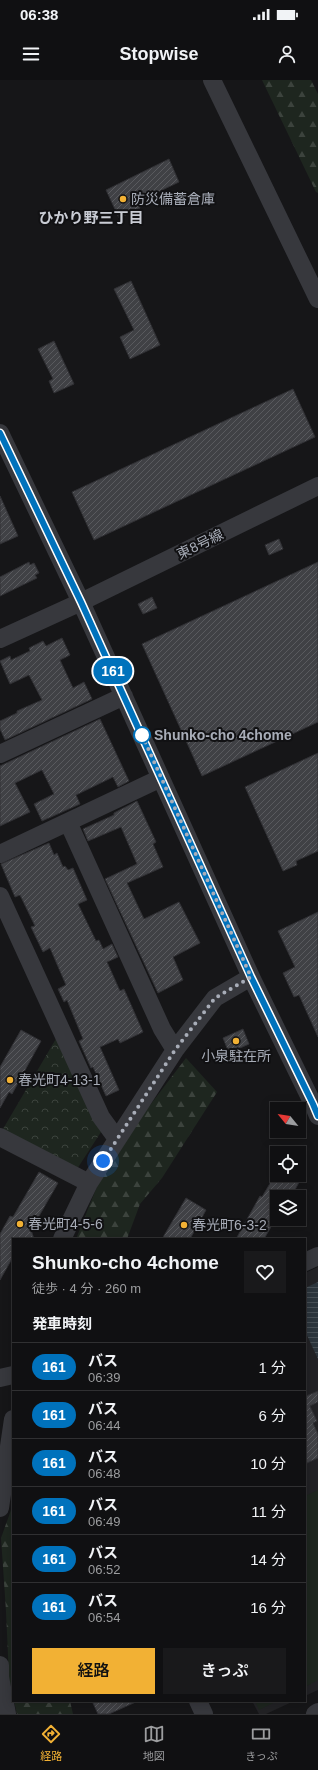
<!DOCTYPE html>
<html lang="ja">
<head>
<meta charset="utf-8">
<style>
  body { margin:0; font-family:Helvetica,"Noto Sans JP",sans-serif; background:#19191b; color:#f1f3f6; height:100vh; display:flex; flex-direction:column; font-size:15px; white-space:nowrap }
  * { box-sizing:border-box; margin:0 }
  p { font-size:13px; color:#9c9d9f }
  .icon { flex:none; width:22px; height:22px; fill:none; stroke:currentColor; stroke-width:2; stroke-linecap:round; stroke-linejoin:round }
  .map { position:relative; flex:1; overflow:hidden }
  .details { position:absolute; left:12px; top:1158px; width:294px; height:464px; display:flex; flex-direction:column; background:#101012; border-radius:0px; box-shadow:0 2px 10px #0003,0 0 0 1px #303032 }
  .details>* { flex:none }
  .badge { padding:0 8px; border-radius:13px; font-size:14px; line-height:26px }
  .needle { width:26px; rotate:300deg }
  .controls { position:absolute; left:270px; top:1022px; display:grid; gap:8px }
  .controls a { display:grid; place-items:center; width:36px; height:36px; border-radius:0px; background:#101012; box-shadow:0 2px 10px #0003,0 0 0 1px #303032; font-size:20px }
  .you { position:absolute; width:20px; height:20px; margin:-10px; border:3px solid #fff; border-radius:50%; background:#1a73e8; box-shadow:0 0 0 6px #1a73e833 }
  .map>.badge { position:absolute; translate:-50% -50%; box-shadow:0 0 0 2px #fff }
  h2 { padding:0 20px; font-size:15px; line-height:36px }
  .round { display:grid; place-items:center; flex:none; width:42px; height:42px; border-radius:0px; background:#19191b }
  .summary { display:flex; align-items:center; justify-content:space-between; height:68px; padding:0 20px }
  h1 { font-size:19px; font-weight:600; line-height:30px }
  .primary-button { display:flex; gap:8px; margin-top:auto; padding:8px 20px }
  .primary-button a { flex:1; height:46px; border-radius:0px; background:#f2b134; color:#111; font-size:16px; font-weight:600; line-height:46px; text-align:center }
  .primary-button a+a { background:#19191b; color:#f1f3f6 }
  ul { padding:0; list-style:none }
  li { display:flex; align-items:center; gap:12px; height:48px; padding:0 20px; border-top:1px solid #303032 }
  li div { flex:1 }
  li b { display:block; font-size:15px }
  li em { font-style:normal }
  li .badge { min-width:44px; font-weight:700; text-align:center }
  .status { display:flex; justify-content:space-between; align-items:center; height:28px; padding:0 20px; background:#101012; direction:ltr }
  .status svg { height:11px; fill:currentColor }
  header { display:flex; justify-content:space-between; align-items:center; height:52px; padding:0 20px; background:#101012; font-size:18px; font-weight:600 }
  .menu { display:flex; justify-content:space-around; align-items:center; height:56px; border-top:1px solid #303032; background:#101012; font-size:11px; color:#9c9d9f }
  .menu a { display:grid; justify-items:center; gap:2px }
  .menu .active { color:#f2b134 }
  .map>svg:first-child { display:block }
</style>
</head>
<body>
<div class="status"><b>06:38</b><svg viewBox="0 0 49 12"><path d="M0 12V9h3v3zM5 12V6h3v6zM10 12V3h3v9zM15 12V0h3v12zM26 1h20v11H26zM47 4h2v5h-2z"/></svg></div>
<header><svg class="icon" aria-label="menu" viewBox="0 0 24 24"><path d="M4 6h16M4 12h16M4 18h16"/></svg>Stopwise<svg class="icon" aria-label="person" viewBox="0 0 24 24"><circle cx="12" cy="8" r="4"/><path d="M4 21q1-7 8-7t8 7"/></svg></header>
<div class="map">
<svg width="318" height="1634" viewBox="0 0 318 1634">
  <defs>
    <pattern id="forest-firs" width="22" height="20" patternUnits="userSpaceOnUse"><rect width="22" height="20" fill="#1e261f"/><path d="M5 1l3.5 6h-7zM16 11l3.5 6h-7z" fill="#3c433d"/></pattern>
    <pattern id="park-crowns" width="20" height="18" patternUnits="userSpaceOnUse"><rect width="20" height="18" fill="#1e261f"/><path d="M2 6a3 3 0 1 1 6 0M12 15a3 3 0 1 1 6 0" fill="none" stroke="#3c433d"/></pattern>
    <pattern id="water-rules" width="6" height="5" patternUnits="userSpaceOnUse"><rect width="6" height="5" fill="#2c353c"/><path d="M0 2.5h6" fill="none" stroke="#485056"/></pattern>
    <pattern id="building-hatch" width="6" height="6" patternUnits="userSpaceOnUse"><rect width="6" height="6" fill="#404145"/><path d="M-1 1l2-2M0 6l6-6M5 7l2-2" fill="none" stroke="#595a5e"/></pattern>
  </defs>
  <rect width="100%" height="100%" fill="#161618"/>
  <!-- built -->
  <path fill="#222225" d="M 318,1187 L 318,1610 L 305,1616 L 305,1193 Z
    M 252,1621 L 294,1621 L 266,1634 L 259,1634 Z"/>
  <!-- forest -->
  <path fill="url(#forest-firs)" d="M 262,0 L 311,0 L 318,14 L 318,113 L 316,112 Z
    M 186,978 L 217,1012 L 162,1098 L 140,1124 L 127,1159 L 76,1159 L 98,1104 L 141,1037 Z
    M 11,1430 L 13,1431 L 13,1617 L 9,1598 L 6,1531 L 1,1458 Z
    M 14,1621 L 70,1621 L 73,1634 L 17,1634 Z"/>
  <!-- park -->
  <path fill="url(#park-crowns)" d="M 57,957 L 101,1052 L 77,1089 L 3,1049 Z"/>
  <!-- pitch -->
  <path fill="#1e261f" d="M 318,1410 L 318,1600 L 305,1607 L 305,1416 Z
    M 255,1621 L 277,1621 L 259,1630 Z"/>
  <!-- water -->
  <path fill="url(#water-rules)" d="M 318,1202 L 318,1279 L 305,1251 L 305,1208 Z"/>
  <!-- building -->
  <path fill="url(#building-hatch)" stroke="#303034" d="M 169,79 L 179,102 L 137,122 L 140,128 L 119,138 L 106,110 Z
    M 131,201 L 160,265 L 130,279 L 120,257 L 134,250 L 114,209 Z
    M 54,261 L 74,304 L 54,313 L 49,301 L 53,299 L 38,269 Z
    M 293,309 L 315,357 L 94,460 L 72,412 Z
    M 0,416 L 18,456 L 0,464 Z
    M 279,459 L 283,469 L 269,475 L 265,465 Z
    M 29,482 L 30,485 L 34,483 L 39,493 L 35,495 L 37,498 L 0,516 L 0,497 Z
    M 318,482 L 318,642 L 202,696 L 142,564 Z
    M 152,517 L 157,528 L 143,534 L 138,524 Z
    M 62,558 L 70,575 L 60,580 L 73,608 L 84,602 L 92,619 L 5,660 L 0,649 L 0,641 L 17,633 L 17,631 L 42,620 L 29,595 L 10,604 L 0,581 L 10,576 L 11,580 L 30,571 L 29,568 L 43,561 L 46,566 Z
    M 100,639 L 129,701 L 118,707 L 113,697 L 76,715 L 80,724 L 42,741 L 34,724 L 54,714 L 42,690 L 15,703 L 30,732 L 0,746 L 0,686 Z
    M 318,673 L 318,771 L 296,781 L 297,785 L 283,791 L 245,707 Z
    M 137,721 L 156,762 L 153,764 L 163,787 L 127,803 L 144,839 L 179,822 L 200,863 L 173,877 L 183,900 L 158,913 L 105,799 L 137,784 L 121,747 L 88,761 L 83,749 L 114,735 L 114,733 Z
    M 49,763 L 54,775 L 57,773 L 63,787 L 65,786 L 68,790 L 73,788 L 87,820 L 78,824 L 96,861 L 99,860 L 103,869 L 112,864 L 118,877 L 107,882 L 120,911 L 124,909 L 143,952 L 120,963 L 118,959 L 100,967 L 119,1010 L 106,1016 L 93,987 L 91,988 L 79,961 L 83,959 L 67,920 L 64,922 L 58,909 L 66,905 L 50,868 L 43,872 L 31,847 L 35,846 L 20,815 L 15,817 L 1,784 Z
    M 318,832 L 318,957 L 299,915 L 294,917 L 283,893 L 295,887 L 278,851 Z
    M 243,949 L 249,964 L 229,973 L 223,958 Z
    M 21,950 L 41,961 L 12,1014 L 9,1012 L 0,1028 L 0,987 Z
    M 39,1092 L 58,1103 L 31,1150 L 34,1159 L 13,1159 L 13,1177 L 0,1200 L 0,1154 L 10,1136 L 13,1137 Z
    M 275,1095 L 303,1095 L 291,1117 L 277,1117 L 277,1144 L 272,1145 L 264,1159 L 236,1159 L 260,1116 L 262,1117 Z
    M 186,1118 L 206,1130 L 190,1159 L 162,1159 Z
    M 318,1311 L 318,1322 L 310,1326 L 317,1341 L 313,1343 L 318,1354 L 318,1378 L 305,1384 L 305,1314 L 306,1316 Z
    M 92,1621 L 138,1621 L 109,1634 L 98,1634 Z"/>
  <g fill="none" stroke-linecap="round" stroke-linejoin="round">
    <!-- minor -->
    <path stroke="#37383d" stroke-width="18" d="M 212,0 L 318,219
      M 0,353 L 81,522 L 251,897 L 313,1024 L 318,1036
      M 0,559 L 81,522 L 318,406
      M 0,674 L 124,616
      M 68,742 L 162,949 L 175,970
      M 0,774 L 161,698
      M 0,816 L 101,1037 L 117,1059
      M 0,1057 L 89,1103
      M 62,1159 L 89,1103 L 175,970 L 215,918 L 251,897
      M 305,1182 L 318,1176
      M 0,1298 L 13,1295
      M 0,1428 L 13,1339
      M 0,1585 L 0,1597 L 7,1634
      M 198,1621 L 204,1634
      M 315,1634 L 318,1632"/>
  </g>
  <g fill="none" stroke-linecap="round" stroke-linejoin="round">
    <!-- line casing -->
    <g stroke="#fff" stroke-width="9">
      <path id="line" d="M 0,353 L 81,522 L 251,897 L 313,1024 L 318,1036"/>
    </g>
    <!-- line -->
    <use href="#line" stroke="#0072bc" stroke-width="6"/>
    <!-- walk -->
    <path stroke="#a8adb8" stroke-width="4" stroke-dasharray="0 7.2" d="M 103,1081 L 175,970 L 215,918 L 251,897 L 142,655"/>
  </g>
  <!-- markers -->
  <g fill="#f2b134" stroke="#111113" stroke-width="1.5">
    <circle cx="123" cy="119" r="4"/>
    <circle cx="236" cy="961" r="4"/>
    <circle cx="10" cy="1000" r="4"/>
    <circle cx="20" cy="1144" r="4"/>
    <circle cx="184" cy="1145" r="4"/>
  </g>
  <circle fill="#fff" stroke="#0072bc" stroke-width="2" cx="142" cy="655" r="8"/>
  <g text-anchor="middle" dominant-baseline="central" stroke-width="4" stroke-linejoin="round" paint-order="stroke">
    <!-- poi labels -->
    <g font-size="14" fill="#a8adb8" stroke="#111113" text-anchor="start">
      <text x="131" y="119">防災備蓄倉庫</text>
      <text x="236" y="976" text-anchor="middle">小泉駐在所</text>
      <text x="18" y="1000">春光町4-13-1</text>
      <text x="28" y="1144">春光町4-5-6</text>
      <text x="192" y="1145">春光町6-3-2</text>
    </g>
    <!-- street labels -->
    <g font-size="14" fill="#a8adb8" stroke="#111113">
      <text transform="translate(200 464) rotate(-26)">東8号線</text>
    </g>
    <!-- stop labels -->
    <g font-size="14" font-weight="bold" fill="#a8adb8" stroke="#111113" text-anchor="start">
      <text x="154" y="655">Shunko-cho 4chome</text>
    </g>
    <!-- neighbourhood labels -->
    <g font-size="15" font-weight="bold" fill="#c9ccd4" stroke="#111113">
      <text x="91" y="137">ひかり野三丁目</text>
    </g>
  </g>
</svg>
<div class="controls">
<a><svg class="needle" viewBox="-14 -14 28 28"><path d="M0-13l5 13h-10z" fill="#e53935"/><path d="M0 13l5-13h-10z" fill="#9c9d9f"/></svg></a>
<a><svg class="icon" aria-label="locate" viewBox="0 0 24 24"><circle cx="12" cy="12" r="6"/><path d="M12 2v4M12 18v4M2 12h4M18 12h4"/></svg></a>
<a><svg class="icon" aria-label="layers" viewBox="0 0 24 24"><path d="M12 4l9 5-9 5-9-5zM3 14l9 5 9-5"/></svg></a>
</div>
<div class="you" style="left:103px;top:1081px"></div>
<b class="badge" style="left:113px;top:591px;background:#0072bc;color:#fff">161</b>
<section class="details">
<div class="summary"><div><h1>Shunko-cho 4chome</h1><p>徒歩 · 4 分 · 260 m</p></div><a class="round"><svg class="icon" aria-label="heart" viewBox="0 0 24 24"><path d="M12 20l-8-8c-3-5 5-10 8-4 3-6 11-1 8 4z"/></svg></a></div>
<h2>発車時刻</h2>
<ul>
<li><span class="badge" style="background:#0072bc;color:#fff">161</span><div><b>バス</b><p>06:39</p></div><em>1 分</em></li>
<li><span class="badge" style="background:#0072bc;color:#fff">161</span><div><b>バス</b><p>06:44</p></div><em>6 分</em></li>
<li><span class="badge" style="background:#0072bc;color:#fff">161</span><div><b>バス</b><p>06:48</p></div><em>10 分</em></li>
<li><span class="badge" style="background:#0072bc;color:#fff">161</span><div><b>バス</b><p>06:49</p></div><em>11 分</em></li>
<li><span class="badge" style="background:#0072bc;color:#fff">161</span><div><b>バス</b><p>06:52</p></div><em>14 分</em></li>
<li><span class="badge" style="background:#0072bc;color:#fff">161</span><div><b>バス</b><p>06:54</p></div><em>16 分</em></li>
</ul>
<div class="primary-button"><a>経路</a><a>きっぷ</a></div>
</section>
</div>
<nav class="menu">
<a class="active"><svg class="icon" aria-label="directions" viewBox="0 0 24 24"><path d="M12 3l9 9-9 9-9-9zM9 14v-3h6M13 9l2 2-2 2"/></svg>経路</a>
<a><svg class="icon" aria-label="map" viewBox="0 0 24 24"><path d="M3 6l6-2 6 2 6-2v14l-6 2-6-2-6 2zM9 4v14M15 6v14"/></svg>地図</a>
<a><svg class="icon" aria-label="tickets" viewBox="0 0 24 24"><path d="M3 7h18v10H3zM15 7v10"/></svg>きっぷ</a>
</nav>
</body>
</html>
